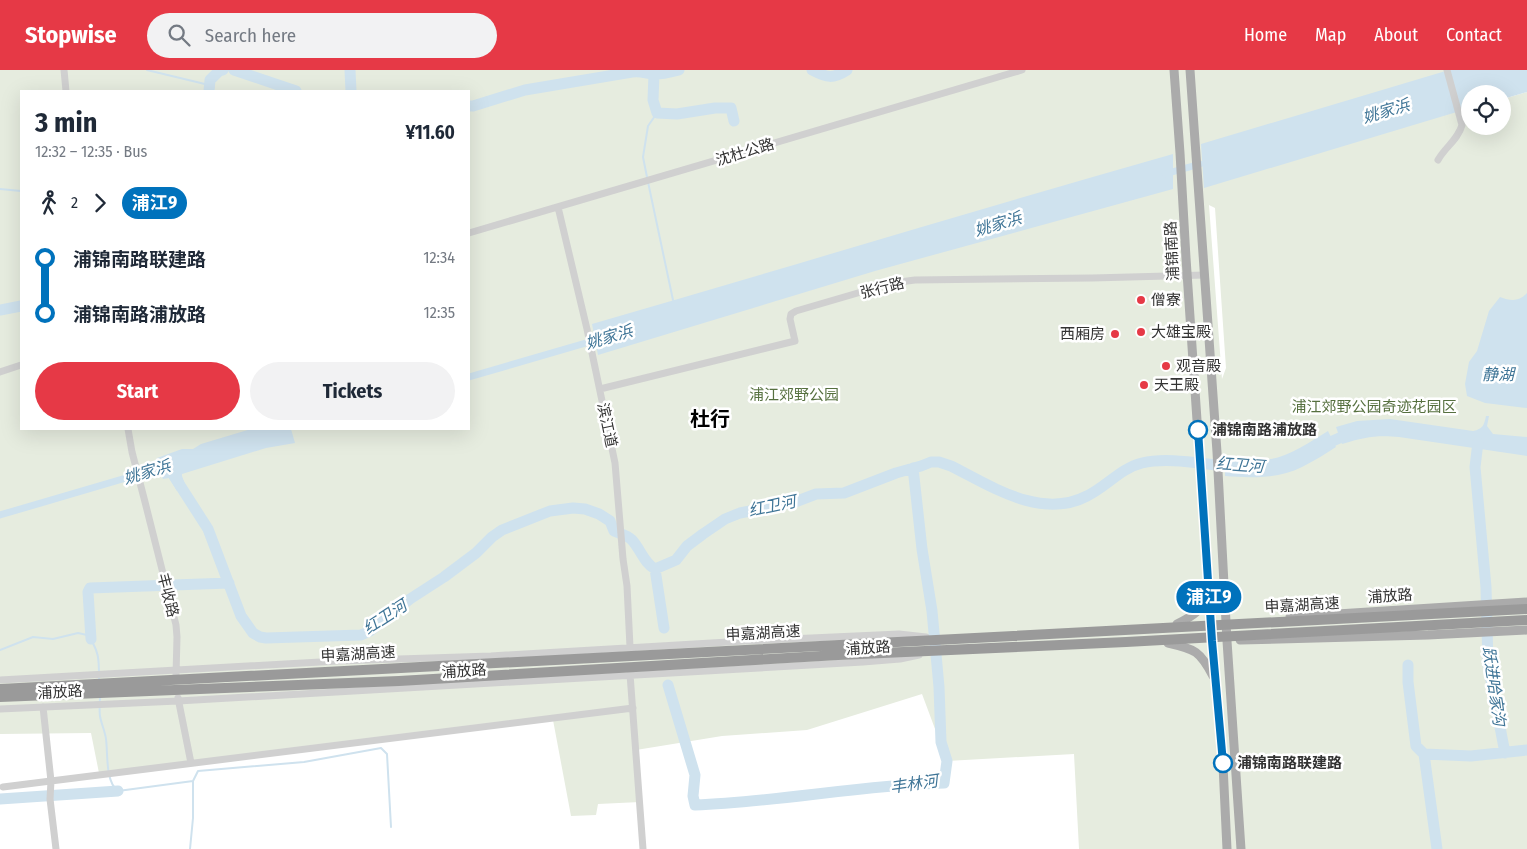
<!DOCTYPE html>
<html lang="en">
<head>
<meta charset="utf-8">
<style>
  body { margin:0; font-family:"Fira Sans Condensed","Noto Sans SC",sans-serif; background:#f2f2f3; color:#1f2937; height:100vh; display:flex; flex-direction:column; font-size:19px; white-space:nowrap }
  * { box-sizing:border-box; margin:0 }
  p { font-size:16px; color:#747a83 }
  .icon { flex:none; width:28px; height:28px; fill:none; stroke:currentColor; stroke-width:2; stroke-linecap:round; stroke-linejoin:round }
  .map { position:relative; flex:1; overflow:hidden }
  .drawer { position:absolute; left:20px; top:20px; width:450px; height:340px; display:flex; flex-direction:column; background:#fff; border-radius:0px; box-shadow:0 5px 20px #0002 }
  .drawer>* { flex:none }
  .badge { padding:0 10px; border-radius:16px; font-size:18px; line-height:32px }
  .tools { position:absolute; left:1461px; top:15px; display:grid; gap:10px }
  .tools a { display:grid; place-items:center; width:50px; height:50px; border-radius:50%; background:#fff; box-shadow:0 5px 20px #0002; font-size:25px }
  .map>.badge { position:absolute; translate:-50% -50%; box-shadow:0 0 0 2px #fff }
  .legs { display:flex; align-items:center; gap:8px; height:55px; padding:0 15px; font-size:16px }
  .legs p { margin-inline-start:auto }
  .headline { display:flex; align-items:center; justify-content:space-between; height:85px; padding:0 15px }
  h1 { font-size:28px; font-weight:700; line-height:38px }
  .cta { display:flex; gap:10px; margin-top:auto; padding:10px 15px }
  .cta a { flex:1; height:58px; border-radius:30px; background:#e63946; color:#fff; font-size:20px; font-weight:700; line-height:58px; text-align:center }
  .cta a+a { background:#f2f2f3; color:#1f2937 }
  ul { padding:0 15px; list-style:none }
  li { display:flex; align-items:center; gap:18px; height:55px; font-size:19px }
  li i { display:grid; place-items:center; width:8px; height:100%; margin:0 6px; background:currentColor }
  li i::after { content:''; width:12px; height:12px; margin:-6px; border:4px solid; border-radius:50%; background:#fff }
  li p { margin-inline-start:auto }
  li:first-child i { background:linear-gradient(#0000 50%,currentColor 0) }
  li:last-child i { background:linear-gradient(currentColor 50%,#0000 0) }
  header { display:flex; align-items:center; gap:30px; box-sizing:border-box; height:70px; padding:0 25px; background:#e63946; color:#fff }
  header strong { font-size:24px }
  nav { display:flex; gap:28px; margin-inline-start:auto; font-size:18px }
  .search { width:350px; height:45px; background:#f2f2f3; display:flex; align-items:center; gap:12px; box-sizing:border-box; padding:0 18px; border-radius:28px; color:#747a83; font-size:19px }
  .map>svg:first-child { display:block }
</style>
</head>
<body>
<header>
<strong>Stopwise</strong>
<div class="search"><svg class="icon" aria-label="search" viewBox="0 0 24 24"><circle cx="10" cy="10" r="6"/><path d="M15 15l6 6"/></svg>Search here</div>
<nav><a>Home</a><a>Map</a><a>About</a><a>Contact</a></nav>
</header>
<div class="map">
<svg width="1527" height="779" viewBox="0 0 1527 779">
  <rect width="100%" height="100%" fill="#fff"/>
  <!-- green -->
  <path fill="#e6ecdf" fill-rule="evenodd" d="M 0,0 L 1527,0 L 1502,24 L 1470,24 L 1470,56 L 1502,56 L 1503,29 L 1527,22 L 1527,779 L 1079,779 L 1074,684 L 947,691 L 922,624 L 807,660 L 722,666 L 636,680 L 640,732 L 598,734 L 596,745 L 571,746 L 553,650 L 99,703 L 91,663 L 0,664 ZM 21,21 L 469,21 L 469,359 L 21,359 ZM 1209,135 L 1215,138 L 1226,298 L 1222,309 Z"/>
  <!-- water -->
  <path fill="#cfe2ee" d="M 1449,0 L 1527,0 L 1527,22 L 1503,29 L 1502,24 L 1470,24 L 1470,38 L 1204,118 L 1201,74 Z
    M 1173,84 L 1173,119 L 875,201 L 598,285 L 592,254 C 786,198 979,139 1173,84 Z
    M 1527,223 L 1527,338 L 1485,333 L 1467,326 L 1465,314 L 1469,292 L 1477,281 L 1489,241 L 1500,227 C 1511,231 1519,232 1527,223 Z
    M 1486,346 L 1489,346 L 1487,356 L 1493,364 L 1527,367 L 1527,386 L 1399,367 C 1376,365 1365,367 1342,374 L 1336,357 L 1357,351 L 1390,349 L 1473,361 C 1483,359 1484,355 1486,346 Z
    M 251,359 L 291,359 L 295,373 L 266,378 L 182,404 L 182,406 L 186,417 L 177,421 L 169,408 L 163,409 L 160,403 L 151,406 L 142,407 L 140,401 L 155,391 L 157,388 L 182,379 L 193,379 L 201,374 Z
    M 1328,361 L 1336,377 C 1325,384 1314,391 1302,397 C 1278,409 1251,408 1225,406 L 1225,387 C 1238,388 1251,390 1264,390 C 1288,388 1308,373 1328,361 Z"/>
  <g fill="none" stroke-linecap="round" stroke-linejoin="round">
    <!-- stream -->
    <path stroke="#cfe2ee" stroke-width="2" d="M 147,0 L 209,15
      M 647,107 L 643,87 L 648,56 L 657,43
      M 648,112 L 673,230
      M 0,119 L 21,121
      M 0,580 L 33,567 L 53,569 L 78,563 L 87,565 C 100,580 99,592 99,611
      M 100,626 C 100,632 99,639 100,646 C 101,653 105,661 106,669 C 108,683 105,712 118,721 L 193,711 L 193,748 L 190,779
      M 193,711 L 198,701 L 304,692 L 381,678 L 387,684 L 391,757"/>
    <!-- canal -->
    <path stroke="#cfe2ee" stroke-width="7" d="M 1165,104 L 1200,94
      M 469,307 L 603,268
      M 0,445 L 143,403"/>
    <!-- river -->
    <path stroke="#cfe2ee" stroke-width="11" d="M 234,0 L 296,21
      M 350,0 L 351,21
      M 812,0 C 827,8 833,9 847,0
      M 654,4 L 653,30 L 657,43 L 677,44 L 715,38 L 731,38 L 734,51
      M 209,21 L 210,10 L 219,1 L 223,0
      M 469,36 L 473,36 L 525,20 L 632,2 C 642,1 644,3 653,4 C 661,5 671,2 679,0
      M 0,240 L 21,236
      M 1478,372 L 1475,397 L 1486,517 L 1488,595 L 1505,683
      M 1319,377 L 1353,362
      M 174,406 L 208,459 L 241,546 L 253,563 L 260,567 L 266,568 L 361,565 L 370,561 L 410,529 L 444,507 L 476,483 L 492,467 L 502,460 L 550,441 L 573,438 L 585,439 L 599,444 L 610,451 L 614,461 C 621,464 627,465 632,470 C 641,480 644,493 655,499 L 676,490 L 687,476 L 703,464 L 725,449 L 740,443 L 795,432 L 816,424 L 844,423 L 896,403 L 921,396 L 931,392 L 939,392 L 951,396 C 991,416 1041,450 1087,426 C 1106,417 1121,398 1142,393 C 1171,386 1210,396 1241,397
      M 655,499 L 664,558
      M 91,569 L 88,522 L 90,518 L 229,513
      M 1408,595 L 1408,612 L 1416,676 L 1424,684
      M 668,615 L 695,705 L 693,726 L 695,735 C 778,732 860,715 944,713 L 947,691 L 941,672 L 939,617 L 932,541 L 922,479 L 913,398
      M 0,729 L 118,721
      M 1437,779 L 1424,684 L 1471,686 L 1527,680"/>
    <!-- minor -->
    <path stroke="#d0d0d0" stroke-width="7" d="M 64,0 L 66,21
      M 1438,90 C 1445,77 1458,70 1462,55 L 1447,0
      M 558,137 L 587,259 L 615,393 L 623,489 L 627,516 L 630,577
      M 469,163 L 1022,0
      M 0,302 L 21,295
      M 600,319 L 795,271 L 790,249 L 791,244 L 796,241 L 892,213 L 915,210 L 1092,208 L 1205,205
      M 128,359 L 132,382 L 145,432 L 176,555 L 177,567 L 176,605
      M 630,604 L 643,779
      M 0,610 L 338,591 L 491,586 L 745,571 L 899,564 L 926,567
      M 178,628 L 191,693
      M 43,637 L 51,711 L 50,729 L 56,779
      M 0,639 L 178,631 L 863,592 L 900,589 L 919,585
      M 3,717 L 633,638"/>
    <!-- major -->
    <path stroke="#ababab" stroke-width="9" d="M 1174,0 L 1180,83 L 1186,188 L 1212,571 L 1223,695 L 1227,779
      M 1190,0 L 1217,382 L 1227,571 L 1241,779
      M 1290,547 L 1527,532
      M 1177,554 C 1193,546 1202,541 1207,523
      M 1240,570 L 1428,565 L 1527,560
      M 1168,573 C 1195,579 1200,581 1213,606"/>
    <!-- highway-bridge -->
    <path stroke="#9a9a9a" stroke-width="10" d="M 0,619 L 1527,539
      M 0,627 L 399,611 L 838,585 L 1126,572 L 1527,550"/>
  </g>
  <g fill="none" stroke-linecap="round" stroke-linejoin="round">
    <!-- line-1 casing -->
    <g stroke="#fff" stroke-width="11">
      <path id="line-1" d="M 1198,360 L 1212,571 L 1223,693"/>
    </g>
    <!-- line-1 -->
    <use href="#line-1" stroke="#0072bc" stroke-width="8"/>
  </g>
  <!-- markers -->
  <g fill="#e63946" stroke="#fff" stroke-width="2">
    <circle cx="1141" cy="230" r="5"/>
    <circle cx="1141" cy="262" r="5"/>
    <circle cx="1115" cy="264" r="5"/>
    <circle cx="1166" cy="296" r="5"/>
    <circle cx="1144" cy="315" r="5"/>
  </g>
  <g fill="#fff" stroke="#0072bc" stroke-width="2.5">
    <circle cx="1198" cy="360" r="9"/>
    <circle cx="1223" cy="693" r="9"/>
  </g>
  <g text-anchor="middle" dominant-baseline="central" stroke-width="5" stroke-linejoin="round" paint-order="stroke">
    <!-- street labels -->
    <g font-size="15" fill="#333" stroke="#fff">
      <text transform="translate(745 82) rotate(-17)">沈杜公路</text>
      <text transform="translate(1172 181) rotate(-93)">浦锦南路</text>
      <text transform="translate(882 218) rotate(-14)">张行路</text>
      <text transform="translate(607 355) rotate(78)">滨江道</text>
      <text transform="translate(168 525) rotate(76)">丰收路</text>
      <text transform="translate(1390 526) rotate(-4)">浦放路</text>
      <text transform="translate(1302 535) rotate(-3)">申嘉湖高速</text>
      <text transform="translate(763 563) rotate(-3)">申嘉湖高速</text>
      <text transform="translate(868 578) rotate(-4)">浦放路</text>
      <text transform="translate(358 584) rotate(-3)">申嘉湖高速</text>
      <text transform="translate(464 601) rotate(-4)">浦放路</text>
      <text transform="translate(60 622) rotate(-3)">浦放路</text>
    </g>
    <!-- poi labels -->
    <g font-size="15" fill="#333" stroke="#fff" text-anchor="start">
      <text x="1151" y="230">僧寮</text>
      <text x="1151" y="262">大雄宝殿</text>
      <text x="1105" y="264" text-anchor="end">西厢房</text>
      <text x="1176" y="296">观音殿</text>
      <text x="1154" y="315">天王殿</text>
    </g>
    <!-- park labels -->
    <g font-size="15" fill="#56703f" stroke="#fff">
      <text x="794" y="325">浦江郊野公园</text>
      <text x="1374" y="337">浦江郊野公园奇迹花园区</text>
    </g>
    <!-- stop labels -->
    <g font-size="15" font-weight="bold" fill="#333" stroke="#fff" text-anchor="start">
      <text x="1212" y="360">浦锦南路浦放路</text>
      <text x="1237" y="693">浦锦南路联建路</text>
    </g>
    <!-- water labels -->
    <g font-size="16" font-style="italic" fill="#3f7597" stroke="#fff">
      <text transform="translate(1386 41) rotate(-16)">姚家浜</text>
      <text transform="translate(998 154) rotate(-16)">姚家浜</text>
      <text transform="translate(609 267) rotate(-16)">姚家浜</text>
      <text x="1498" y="304">静湖</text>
      <text transform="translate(1240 395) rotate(4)">红卫河</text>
      <text transform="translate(147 402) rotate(-16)">姚家浜</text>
      <text transform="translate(772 436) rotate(-12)">红卫河</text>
      <text transform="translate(385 547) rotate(-33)">红卫河</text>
      <text transform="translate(1494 616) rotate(82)">跃进哈家沟</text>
      <text transform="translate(914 714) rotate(-8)">丰林河</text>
    </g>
    <!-- district labels -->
    <g font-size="20" font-weight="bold" fill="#000" stroke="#fff">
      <text x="710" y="349">杜行</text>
    </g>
  </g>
</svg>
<div class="tools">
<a><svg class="icon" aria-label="locate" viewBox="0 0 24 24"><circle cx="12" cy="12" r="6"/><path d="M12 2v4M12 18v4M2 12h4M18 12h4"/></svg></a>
</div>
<b class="badge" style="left:1209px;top:527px;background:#0072bc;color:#fff">浦江9</b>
<section class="drawer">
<div class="headline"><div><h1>3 min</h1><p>12:32 – 12:35 · Bus</p></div><b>¥11.60</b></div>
<div class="legs"><svg class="icon" aria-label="walk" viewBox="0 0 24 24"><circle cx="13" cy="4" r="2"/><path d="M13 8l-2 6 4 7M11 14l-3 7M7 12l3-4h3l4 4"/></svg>2<svg class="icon" aria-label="forward" viewBox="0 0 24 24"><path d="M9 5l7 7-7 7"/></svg><b class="badge" style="background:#0072bc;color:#fff">浦江9</b></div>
<ul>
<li><i style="color:#0072bc"></i><b>浦锦南路联建路</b><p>12:34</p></li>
<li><i style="color:#0072bc"></i><b>浦锦南路浦放路</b><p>12:35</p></li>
</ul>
<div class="cta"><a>Start</a><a>Tickets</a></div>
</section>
</div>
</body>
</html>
